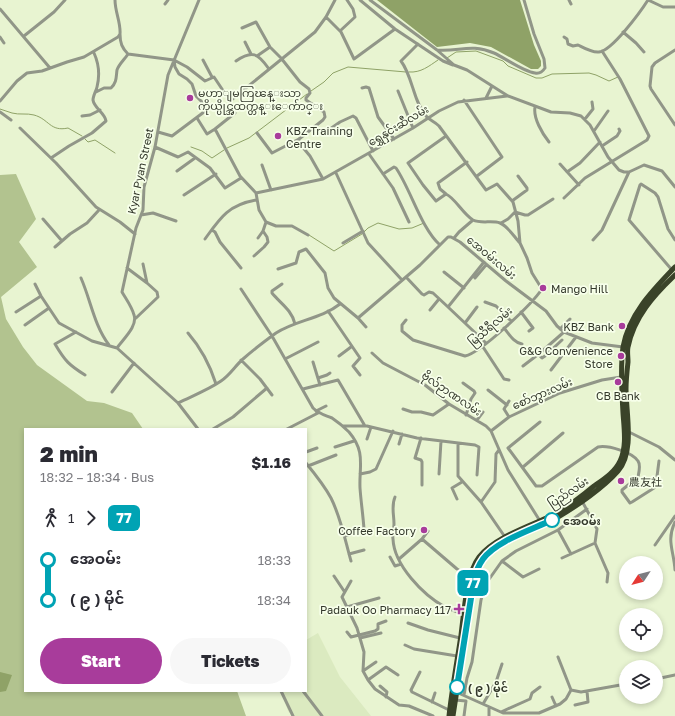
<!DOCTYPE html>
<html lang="en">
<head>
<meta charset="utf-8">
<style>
  body { margin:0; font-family:"Golos Text","Noto Sans SC","Noto Sans Myanmar",sans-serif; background:#f7f7f7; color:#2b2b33; height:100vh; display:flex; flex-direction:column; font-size:15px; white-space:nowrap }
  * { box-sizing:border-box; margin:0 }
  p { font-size:13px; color:#7c7c81 }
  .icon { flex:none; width:22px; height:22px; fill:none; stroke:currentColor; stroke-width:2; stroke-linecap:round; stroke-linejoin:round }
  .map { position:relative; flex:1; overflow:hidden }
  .sheet { position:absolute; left:24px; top:428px; width:283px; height:264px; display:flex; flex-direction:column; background:#fff; border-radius:0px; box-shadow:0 2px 6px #0003 }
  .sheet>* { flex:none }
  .badge { padding:0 8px; border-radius:6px; font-size:14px; line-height:26px }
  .needle { width:26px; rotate:234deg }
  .fabs { position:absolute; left:619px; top:556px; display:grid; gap:8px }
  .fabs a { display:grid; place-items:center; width:44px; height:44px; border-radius:50%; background:#fff; box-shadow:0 2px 6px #0003; font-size:20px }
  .map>.badge { position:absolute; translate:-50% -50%; box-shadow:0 0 0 2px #fff }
  .legs { display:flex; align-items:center; gap:6px; height:44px; padding:0 16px; font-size:13px }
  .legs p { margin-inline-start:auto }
  .head { display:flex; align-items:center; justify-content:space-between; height:68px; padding:0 16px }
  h1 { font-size:22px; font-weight:800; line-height:30px }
  .cta { display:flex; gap:8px; margin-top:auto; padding:8px 16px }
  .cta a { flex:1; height:46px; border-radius:24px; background:#a83c9b; color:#fff; font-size:16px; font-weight:800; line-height:46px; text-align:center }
  .cta a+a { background:#f7f7f7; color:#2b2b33 }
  ul { padding:0 16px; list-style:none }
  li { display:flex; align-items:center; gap:14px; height:40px; font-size:15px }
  li i { display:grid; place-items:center; width:6px; height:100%; margin:0 5px; background:currentColor }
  li i::after { content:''; width:10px; height:10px; margin:-5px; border:3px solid; border-radius:50%; background:#fff }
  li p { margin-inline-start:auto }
  li:first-child i { background:linear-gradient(#0000 50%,currentColor 0) }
  li:last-child i { background:linear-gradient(currentColor 50%,#0000 0) }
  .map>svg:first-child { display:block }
</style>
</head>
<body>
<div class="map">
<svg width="675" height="716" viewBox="0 0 675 716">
  <rect width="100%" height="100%" fill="#e8f4d1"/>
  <!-- built -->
  <path fill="#dbeac0" d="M 318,633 L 340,677 L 371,716 L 292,716 L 288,711 L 281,691 L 306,691 L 306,640 Z"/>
  <!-- green -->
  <path fill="#b2c38f" d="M 16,174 L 36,219 L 19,242 L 37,267 L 1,297 L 6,319 L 23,347 L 37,365 L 87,401 L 104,403 L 132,413 L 143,429 L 25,429 L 25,691 L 237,691 L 246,716 L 0,716 L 0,175 Z"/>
  <!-- water -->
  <path fill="#8fa267" d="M 377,0 L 520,0 L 534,45 L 541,61 L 541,66 L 538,69 L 531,69 L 491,47 L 470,43 L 437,47 Z
    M 0,672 L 12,675 L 6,691 L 0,692 Z"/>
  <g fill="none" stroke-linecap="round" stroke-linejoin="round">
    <!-- stream -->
    <path stroke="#8fa267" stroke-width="1" d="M 447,58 L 456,52 L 476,51 L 503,61 L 508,66 L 536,78 L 542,78 L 552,74 L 589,73 L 596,75 L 609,81 L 618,77
      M 409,72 C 421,73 429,66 438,60
      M 311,91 L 324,82 L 333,73 L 348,67 L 406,72
      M 0,109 C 4,110 8,112 12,113 C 19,115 27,113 34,115 C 49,119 50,132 68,128 L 82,136
      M 85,139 L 88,142 L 95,140 L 115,153
      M 191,147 L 202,151 L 212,158 L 224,150
      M 227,148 L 249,138 L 307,94
      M 364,232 L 368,228 L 378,223 L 399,229 L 412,228 L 424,223
      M 309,235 L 334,251 L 362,234"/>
    <!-- minor -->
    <path stroke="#919688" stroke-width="3" d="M 360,0 L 395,29 L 443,61 L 453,65
      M 370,0 L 437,50 L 454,65 L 467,70 L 508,96 L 551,112 L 570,113 L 581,116 L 590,125 L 608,157 L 619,170 L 624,172 L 629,172 L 644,165 L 662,171 L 675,187
      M 569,0 L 571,4
      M 648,0 L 663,7 L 675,7
      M 165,4 L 168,0
      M 0,9 L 50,68
      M 326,17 L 341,32 L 354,59 L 395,29
      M 242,28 L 256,22 L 270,47 L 281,58 L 300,82 L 309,89 L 310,93 L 306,98 L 306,100 L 324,112 L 325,117 L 323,120 L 299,139 L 300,144 L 310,156 L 323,179
      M 340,31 L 355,17 L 353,9 L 347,0
      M 623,32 L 636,43 L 644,52
      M 120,34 C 120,43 122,48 128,54 L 174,60 L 187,67 L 205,81 L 214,77 L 230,101 L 235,113 L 215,129 L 240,176 L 256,193 L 259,210 L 266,222 L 276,226 L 292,226 L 308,235
      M 24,36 L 54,12 L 65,0
      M 0,37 L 4,43
      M 564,37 L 567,39 L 568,44 L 573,46 L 578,45 C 584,48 592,53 599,52 C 612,51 641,11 648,0
      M 245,42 L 251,54
      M 437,50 C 459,52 471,43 494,53 C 505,58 524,72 535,73 C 540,74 543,71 545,68 L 544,59 L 534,34 L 524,0
      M 675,50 L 655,63 L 652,67 L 650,86 L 651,89 L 675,125
      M 257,56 L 270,47
      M 203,60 L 212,77
      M 236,61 C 252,50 258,53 269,69
      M 362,88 L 366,87 L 369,88 L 378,117 L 394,139
      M 398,91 L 413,128
      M 96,92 L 104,88 L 111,88 C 117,82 116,77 117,70 C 119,64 125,59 128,54
      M 486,98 L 492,86
      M 464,100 L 502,157 L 477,176
      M 0,101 L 17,81 L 27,73 L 42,71 L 67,62 L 84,57 L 118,37 L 120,34 C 121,23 115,12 115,0
      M 230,101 L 315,32 L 326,17 L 335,0
      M 535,107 C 533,118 542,133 549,142
      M 0,112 L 11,120
      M 82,116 L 90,115 L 100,110
      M 197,118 L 207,134 L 215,129
      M 585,119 L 593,109 L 592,102
      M 20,128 L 56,163 L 96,207 L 120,222 L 135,234
      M 330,129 L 340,122 L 353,116 L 356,118 L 373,151
      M 594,131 L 608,111
      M 158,132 L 172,136 L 204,112 L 202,102 L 196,96 L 192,84 L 187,79 L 179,74 L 175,67 L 174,60
      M 257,133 L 272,153 L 299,139
      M 446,136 L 408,163 L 423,185 L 436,201 L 446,194 C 455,198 463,214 473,220 C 481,224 492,220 500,223 C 508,226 515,238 520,243
      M 602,146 L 617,136 L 620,131 L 619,129
      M 155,147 L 178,157 L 188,152 L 210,168 L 225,188 L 241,178
      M 369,154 L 393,188 L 409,222
      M 51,158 L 69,146 L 92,133 L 106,121 C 105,113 94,108 93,100 C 93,96 96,91 97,87 C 100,75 99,64 94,53
      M 560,164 L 579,185
      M 262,165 L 271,190
      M 177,171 L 195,158
      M 567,172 L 580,163 L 600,142
      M 336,173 L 368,243 L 402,280
      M 383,174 L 394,167 L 396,168 C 411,190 421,228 440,245
      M 256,193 L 323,179 L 413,128 L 439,111 L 458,102 L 507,96
      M 446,194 L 440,189 L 438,183 L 467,162
      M 184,195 L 216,174
      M 564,198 L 585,178 L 647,140 L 649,136 L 620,79 L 602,51
      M 512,201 L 527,190 L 527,188 L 518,176
      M 141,215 L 153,213 L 176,221
      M 43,219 L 62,241
      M 501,223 L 508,219 L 515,212 L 525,215 L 528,215 L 553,199
      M 212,230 L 215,232 L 220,242 L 241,268
      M 258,238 L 263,231 L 266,222
      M 454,238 L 459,232 L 473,220
      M 205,239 C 220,218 228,205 256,200
      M 593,240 L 602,230 L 629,172
      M 343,243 L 363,231
      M 55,247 L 70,234 L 87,223 L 99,210
      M 254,256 L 264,247 L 268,242 L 267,237 L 263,231
      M 127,268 L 147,283
      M 278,269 L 296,263 L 299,252 L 306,249 L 325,273 L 328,288 L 334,298 L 358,318 L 366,327
      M 672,270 L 629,220 L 640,185 L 641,184 L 655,193 L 658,197 L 668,229 L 675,240
      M 444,272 L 464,288
      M 406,277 L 422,294 L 424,295 L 429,292 L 433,293 L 448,307 L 484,262
      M 81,278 C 91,301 94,325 109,345
      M 475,278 L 486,265
      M 35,284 L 41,296 L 59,323 L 92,341 L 117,348 L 178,403 L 198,429
      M 282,284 L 272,291 L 272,293 C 280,303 292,310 295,324
      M 241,289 L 272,336 L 313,408 C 319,414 325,415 332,418 C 338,422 344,427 349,432 C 366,452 359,466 360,488 C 361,502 363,515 364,529 L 363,532 L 344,536
      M 485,302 L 496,306 L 511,321
      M 448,307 L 486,343
      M 430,310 L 439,299
      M 328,311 L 360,358 L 353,366 L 360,375
      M 16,312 L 41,296
      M 521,312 L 533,328 L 529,331
      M 136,318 L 158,297 L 157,292 L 147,283 L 143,264
      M 358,318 L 420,265 L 448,237 L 451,237 L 460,242 L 506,281 L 546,311 L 557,326 L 564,332 L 592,343 L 623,347
      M 406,320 L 402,325 L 402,331 L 413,340 L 465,356 C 481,353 532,304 542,289 L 532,273 L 527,258 L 520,243 L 518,221 L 513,202 L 497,184 L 486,190 L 439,126 C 434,121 429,120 426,116 C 413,101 413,77 401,61 L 418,44
      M 465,323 L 477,307
      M 25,325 L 49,308
      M 504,328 C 509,334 514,343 522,344
      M 560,329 L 570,319
      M 76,332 L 55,344 C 65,361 69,365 85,375
      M 188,333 C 201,348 210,365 216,384
      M 483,347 L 504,379 L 509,380
      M 117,348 C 123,339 138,326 134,315 C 132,307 126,299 122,292 L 136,228 L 143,210 L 144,187 L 155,147 L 168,75 L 199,0
      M 372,353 L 383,363 L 425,385 L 449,404 L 486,426 L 491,431 L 508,470 L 540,521
      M 539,355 L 542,358 L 545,356 L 562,340
      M 339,356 L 351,347
      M 285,359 L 318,342
      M 241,360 L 260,379 L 272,395
      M 313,362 L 320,385
      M 523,366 L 540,353 L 564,332
      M 551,370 L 576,337
      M 318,378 L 327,375 L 330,373
      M 463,383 L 474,391 L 475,393 L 471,399 L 466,415
      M 303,389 L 338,380 L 365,426
      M 488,390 L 507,405
      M 112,392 L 134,363
      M 509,401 L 504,409 L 509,417
      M 178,403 C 192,396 208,390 221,381 C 230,375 235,366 243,359 C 253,350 265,341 276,333 C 296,320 321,319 340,304
      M 403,409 L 412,412 L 421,412 L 433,415 L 449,404
      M 316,411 L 326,406
      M 477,420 L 483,412
      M 540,422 L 508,448 L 536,486 L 542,486 L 598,447 C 608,445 632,452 638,461 C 641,465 639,472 638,477 L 622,490 L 622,492 L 630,503 L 632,502 L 654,488 L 656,484 L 659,461
      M 343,426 L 367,426 L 417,438 L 475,445 L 479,447 L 477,475
      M 213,429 L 233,417 L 267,388
      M 287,429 L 318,413
      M 491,431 L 509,417 L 560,393 L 602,380 L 621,377
      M 627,431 L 659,447 L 675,460
      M 421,438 L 415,458 L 421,460 L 422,462 L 422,485
      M 367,439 L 371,427
      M 458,443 L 458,476 L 481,502 L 505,537
      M 399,444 L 402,434
      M 335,447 L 354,441
      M 306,452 L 317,448
      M 306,463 C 315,474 324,485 331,498 C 341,518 345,540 351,561
      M 308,466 L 336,455
      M 523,467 L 563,433
      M 360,474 L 370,472 L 376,469 L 393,431
      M 439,474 L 441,441
      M 395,497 C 391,506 394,514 394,524 C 394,529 392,534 393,539 C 394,565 423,595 445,607 C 452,610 460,613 468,616
      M 457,499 L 452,488 L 462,482
      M 582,501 L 597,529 L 595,543 L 608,573 L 607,582
      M 481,502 L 495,482 L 496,454 L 499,450
      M 675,522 C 666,541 674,551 675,570
      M 558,530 L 571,554
      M 422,539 L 457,569 L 470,577
      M 655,545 L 675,516
      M 349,554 L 364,550
      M 390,557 L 395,566 L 401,564
      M 562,558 L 595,543
      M 399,559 L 422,539 L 428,531
      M 502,561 L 523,577 L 539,569
      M 334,576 L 344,591
      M 351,581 L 342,597 L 357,628 L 364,652 L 363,671 L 368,680 L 375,689 L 399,705 L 409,706 L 433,716
      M 347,607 L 379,598
      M 408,623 L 428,630 L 460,638
      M 347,632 L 351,637 L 375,631 L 378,629 L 378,624 L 386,621
      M 360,638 L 381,633
      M 405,645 L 414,649 L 457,656
      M 363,671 L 376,662
      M 420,672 L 411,690 L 412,692 L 449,710
      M 622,675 L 624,684
      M 656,679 L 675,675
      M 368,680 L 386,667 L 398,675
      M 380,686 L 387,692 L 386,697
      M 571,690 L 581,692 L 626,684
      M 281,691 L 293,716
      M 303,691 L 322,716
      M 456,692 L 503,713 L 539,713 L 560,704 L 566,699 L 571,690 L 558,657
      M 464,695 L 467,678 L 472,662 L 481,600 L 485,585 L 502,561 L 516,551 L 558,530 L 587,509
      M 552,697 L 556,706
      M 455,700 L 466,701 L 464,716
      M 432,702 L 435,693
      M 483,704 L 496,682 L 502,664
      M 575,705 L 588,702 L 587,691
      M 489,707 L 489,716
      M 501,712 L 530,699 L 532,693 L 540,687"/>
    <!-- trunk -->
    <path stroke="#3a4329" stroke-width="5" d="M 449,716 C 452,689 457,662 461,635 C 464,613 466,574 479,557 C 494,537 533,525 555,514 C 569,506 582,496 594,486 C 604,479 615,472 620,461 C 627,447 624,428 623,413 C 622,393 620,368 623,347 C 629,314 653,290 675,267
      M 453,716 L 474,579 C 476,572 478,566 482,560 C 497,540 536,528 558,517 C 577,506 604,487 618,471 C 635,452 626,413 626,389 C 626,380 627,371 628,362 C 628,357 627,351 628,347 C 634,317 654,295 675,275"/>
  </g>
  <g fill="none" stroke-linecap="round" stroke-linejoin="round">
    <!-- line-1 casing -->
    <g stroke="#fff" stroke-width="9">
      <path id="line-1" d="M 457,687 L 474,579 C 476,572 478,566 483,559 C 496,541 531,530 552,520"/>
    </g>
    <!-- line-1 -->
    <use href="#line-1" stroke="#00a3b4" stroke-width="6"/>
  </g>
  <!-- markers -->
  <g fill="#a83c9b" stroke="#f7ffea" stroke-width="1.5">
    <circle cx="190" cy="98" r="4"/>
    <circle cx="278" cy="136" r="4"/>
    <circle cx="543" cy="288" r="4"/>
    <circle cx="622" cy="326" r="4"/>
    <circle cx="621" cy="356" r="4"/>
    <circle cx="618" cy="382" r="4"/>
    <circle cx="621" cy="481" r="4"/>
    <circle cx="424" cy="530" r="4"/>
    <path d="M457 603h4v4h4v4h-4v4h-4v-4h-4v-4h4z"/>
  </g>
  <g fill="#fff" stroke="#00a3b4" stroke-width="2">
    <circle cx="552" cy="520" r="7"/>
    <circle cx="457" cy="687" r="7"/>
  </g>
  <g text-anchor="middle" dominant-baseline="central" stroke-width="3.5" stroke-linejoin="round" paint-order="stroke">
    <!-- poi labels -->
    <g font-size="11" fill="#33382b" stroke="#f7ffea" text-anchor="start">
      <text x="198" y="92">မဟာျမကြၽန္းသာ<tspan x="198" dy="13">ကိုယ္ပိုင္အထက္တန္းေက်ာင္း</tspan></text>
      <text x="286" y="130">KBZ Training<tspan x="286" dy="13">Centre</tspan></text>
      <text x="551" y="288">Mango Hill</text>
      <text x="614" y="326" text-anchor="end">KBZ Bank</text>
      <text x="613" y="350" text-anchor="end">G&amp;G Convenience<tspan x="613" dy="13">Store</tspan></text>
      <text x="618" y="395" text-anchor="middle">CB Bank</text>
      <text x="629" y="481">農友社</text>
      <text x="416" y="530" text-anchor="end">Coffee Factory</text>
      <text x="451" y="609" text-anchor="end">Padauk Oo Pharmacy 117</text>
    </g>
    <!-- street labels -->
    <g font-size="11" fill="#33382b" stroke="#f7ffea">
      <text transform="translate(398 125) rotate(-31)">ရွှေနှင်းဆီလမ်း</text>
      <text transform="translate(140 171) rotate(-78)">Kyar Pyan Street</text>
      <text transform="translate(492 257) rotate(40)">အေဝမ်းလမ်း</text>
      <text transform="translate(490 326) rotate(-41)">မြသီရီလမ်း</text>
      <text transform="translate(452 393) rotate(34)">ဗိုလ်ဉာဏလမ်း</text>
      <text transform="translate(542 393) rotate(-23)">စော်ဘွားလမ်း</text>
      <text transform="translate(568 492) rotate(-34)">ပြည်လမ်း</text>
    </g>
    <!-- stop labels -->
    <g font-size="11" font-weight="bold" fill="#33382b" stroke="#f7ffea" text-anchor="start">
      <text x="563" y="520">အေဝမ်း</text>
      <text x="468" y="687">( ၉ ) မိုင်</text>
    </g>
  </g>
</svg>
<div class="fabs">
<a><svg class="needle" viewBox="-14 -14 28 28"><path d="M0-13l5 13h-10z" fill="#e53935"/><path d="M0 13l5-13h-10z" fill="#7c7c81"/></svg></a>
<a><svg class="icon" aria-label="locate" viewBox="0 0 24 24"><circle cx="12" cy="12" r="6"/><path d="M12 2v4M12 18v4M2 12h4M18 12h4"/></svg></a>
<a><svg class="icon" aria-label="layers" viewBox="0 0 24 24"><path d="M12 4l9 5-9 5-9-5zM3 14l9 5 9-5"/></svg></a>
</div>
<b class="badge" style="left:473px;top:583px;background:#00a3b4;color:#fff">77</b>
<section class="sheet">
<div class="head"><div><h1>2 min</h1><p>18:32 – 18:34 · Bus</p></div><b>$1.16</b></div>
<div class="legs"><svg class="icon" aria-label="walk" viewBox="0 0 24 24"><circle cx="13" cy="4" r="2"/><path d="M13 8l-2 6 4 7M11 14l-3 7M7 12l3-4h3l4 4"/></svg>1<svg class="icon" aria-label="forward" viewBox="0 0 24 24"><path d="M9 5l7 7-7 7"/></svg><b class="badge" style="background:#00a3b4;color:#fff">77</b></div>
<ul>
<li><i style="color:#00a3b4"></i><b>အေဝမ်း</b><p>18:33</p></li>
<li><i style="color:#00a3b4"></i><b>( ၉ ) မိုင်</b><p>18:34</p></li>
</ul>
<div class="cta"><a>Start</a><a>Tickets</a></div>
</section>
</div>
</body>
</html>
